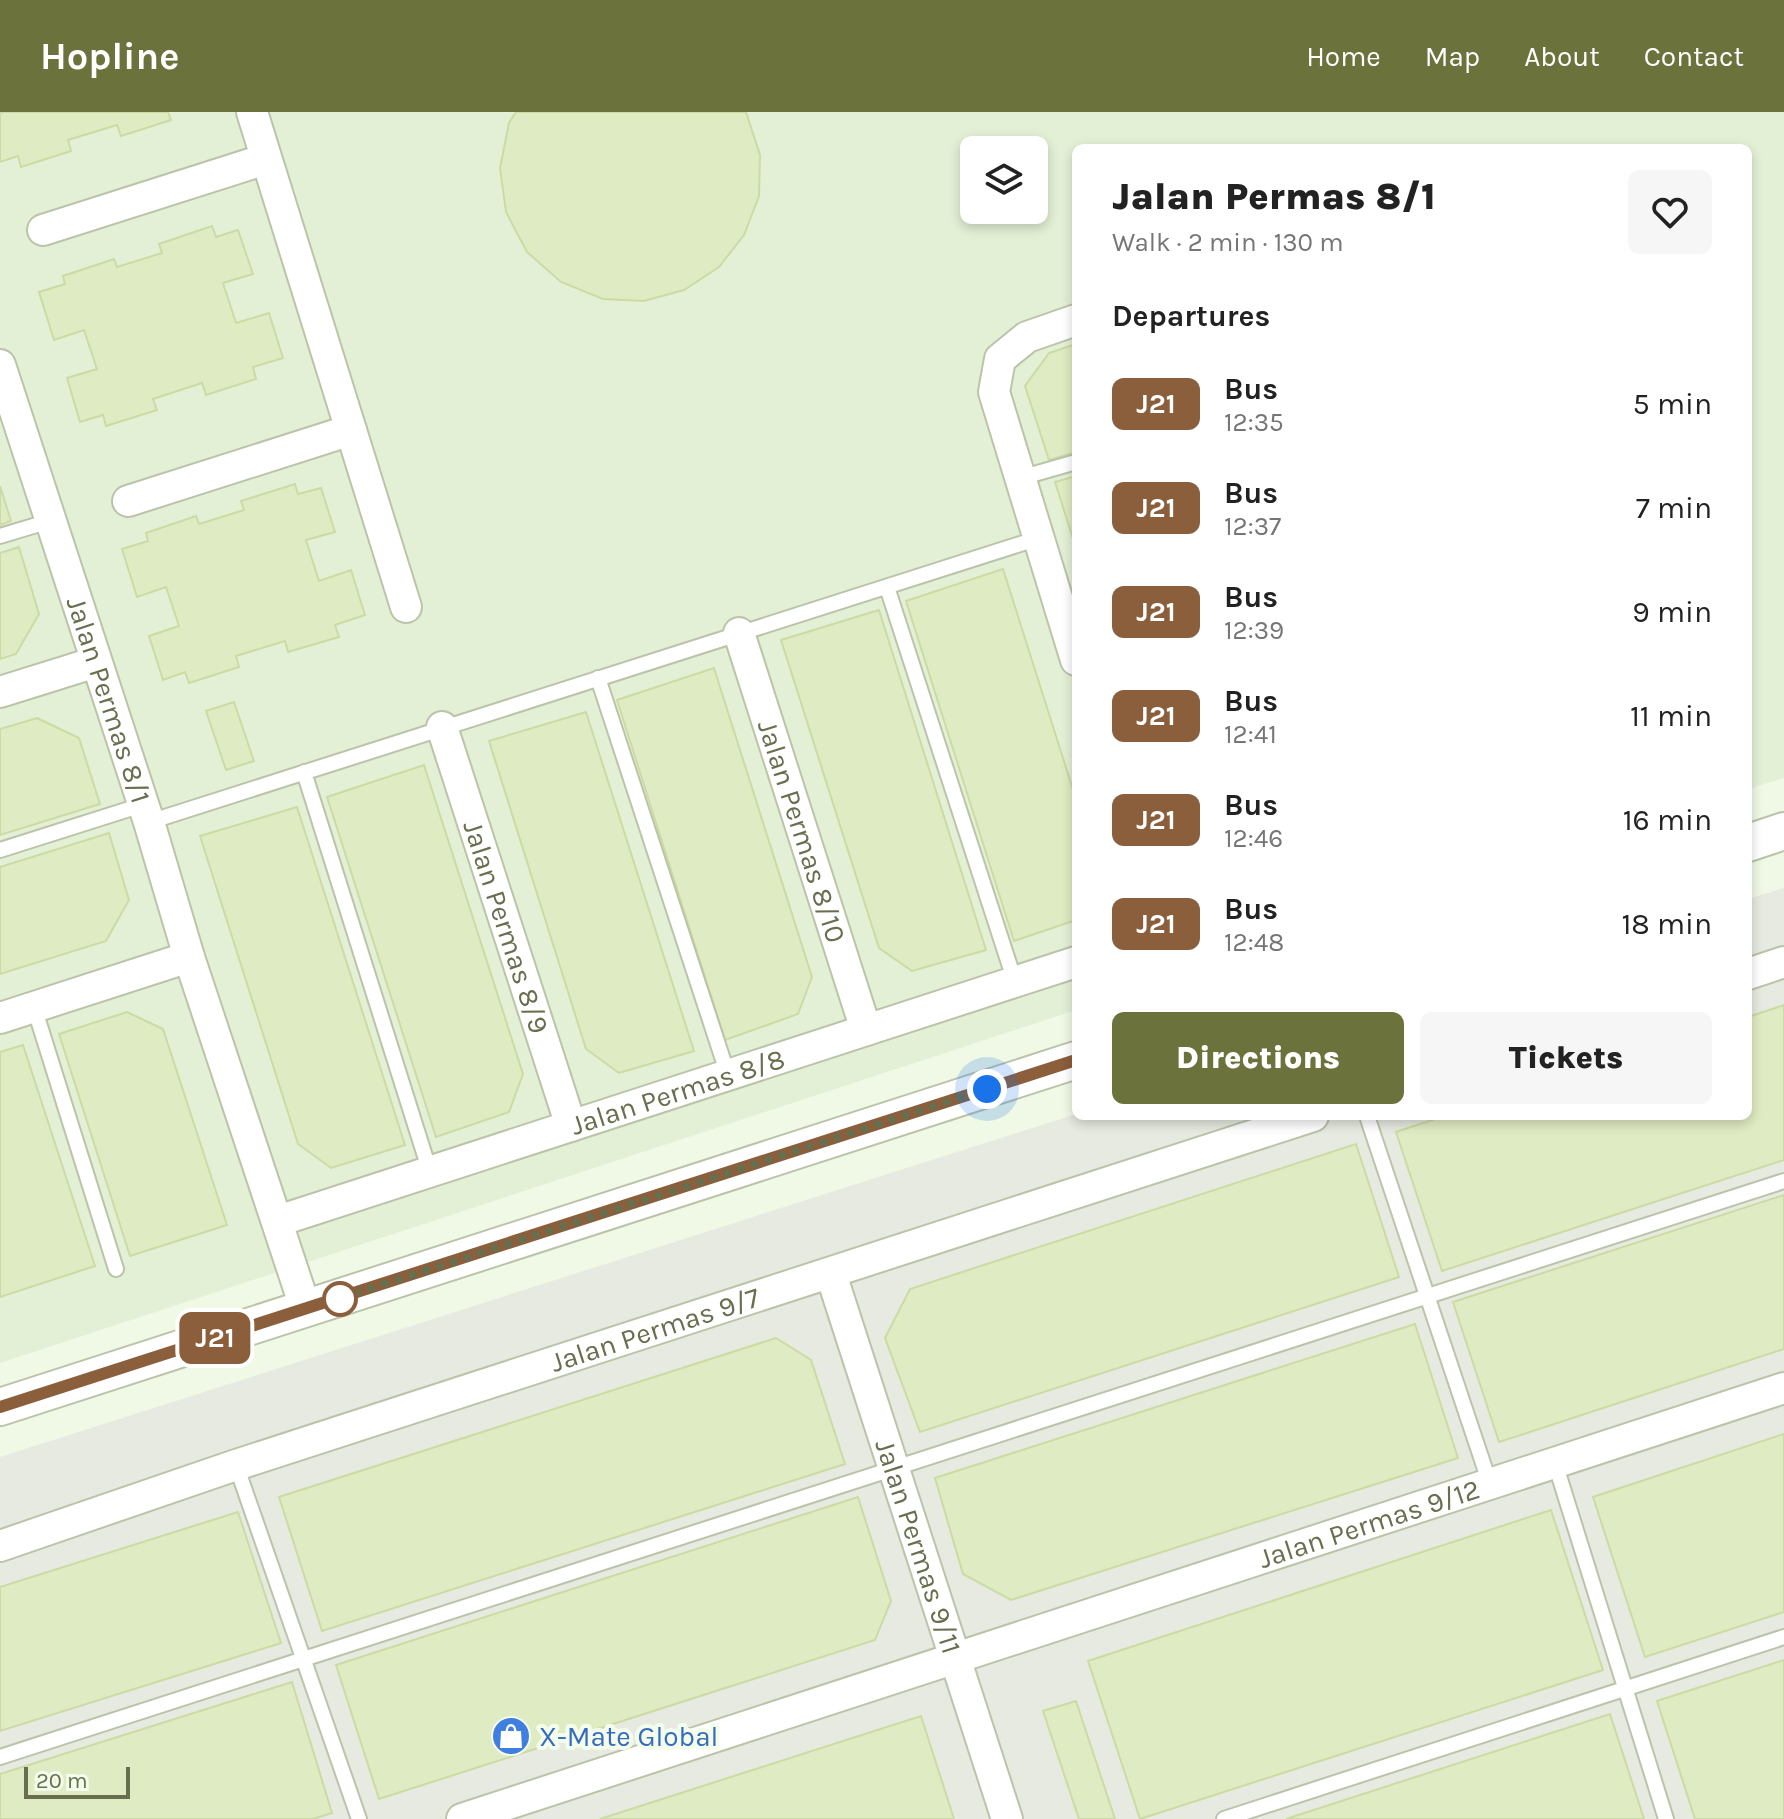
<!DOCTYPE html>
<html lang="en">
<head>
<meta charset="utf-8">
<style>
  body { margin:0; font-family:Karla,sans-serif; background:#f6f6f6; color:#222; height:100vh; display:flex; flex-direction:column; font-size:30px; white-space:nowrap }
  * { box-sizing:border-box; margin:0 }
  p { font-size:26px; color:#767676 }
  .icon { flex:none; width:44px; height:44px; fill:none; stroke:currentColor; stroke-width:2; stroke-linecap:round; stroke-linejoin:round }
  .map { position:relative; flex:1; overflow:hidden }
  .details { position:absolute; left:1072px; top:32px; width:680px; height:976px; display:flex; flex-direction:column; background:#fff; border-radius:12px; box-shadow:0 4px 12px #0003 }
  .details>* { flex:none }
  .badge { padding:0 16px; border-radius:12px; font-size:28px; line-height:52px }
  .tools { position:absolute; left:960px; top:24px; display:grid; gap:16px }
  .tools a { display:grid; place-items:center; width:88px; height:88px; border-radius:12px; background:#fff; box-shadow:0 4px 12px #0003; font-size:40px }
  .scale { position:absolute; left:24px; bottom:20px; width:106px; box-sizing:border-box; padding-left:8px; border:4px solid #676f4e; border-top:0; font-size:22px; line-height:28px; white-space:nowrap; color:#676f4e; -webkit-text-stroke:6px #f4fcec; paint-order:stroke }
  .you { position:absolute; width:40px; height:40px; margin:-20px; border:6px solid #fff; border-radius:50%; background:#1a73e8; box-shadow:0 0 0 12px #1a73e833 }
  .map>.badge { position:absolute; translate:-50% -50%; box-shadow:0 0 0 4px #fff }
  h2 { padding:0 40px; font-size:30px; line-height:72px }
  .round { display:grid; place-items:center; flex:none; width:84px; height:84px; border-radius:12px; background:#f6f6f6 }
  .summary { display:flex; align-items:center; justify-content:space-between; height:136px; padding:0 40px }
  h1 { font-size:38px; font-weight:800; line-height:60px }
  .button { display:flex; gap:16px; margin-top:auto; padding:16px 40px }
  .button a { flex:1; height:92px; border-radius:12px; background:#6c723c; color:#fff; font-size:32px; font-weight:800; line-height:92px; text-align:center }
  .button a+a { background:#f6f6f6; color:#222 }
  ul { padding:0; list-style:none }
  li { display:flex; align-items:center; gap:24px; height:104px; padding:0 40px }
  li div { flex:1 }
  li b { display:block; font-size:30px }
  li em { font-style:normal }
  li .badge { min-width:88px; font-weight:700; text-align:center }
  header { display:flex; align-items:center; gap:48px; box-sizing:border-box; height:112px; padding:0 40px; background:#6c723c; color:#fff }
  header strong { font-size:38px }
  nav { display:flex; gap:44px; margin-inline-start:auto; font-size:28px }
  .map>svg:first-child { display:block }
</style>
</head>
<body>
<header>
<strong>Hopline</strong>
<nav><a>Home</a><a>Map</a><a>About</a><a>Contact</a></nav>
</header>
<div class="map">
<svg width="1784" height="1707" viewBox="0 0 1784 1707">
  <rect width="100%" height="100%" fill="#f0f9e6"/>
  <!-- residential -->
  <path fill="#e4f0d6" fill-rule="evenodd" d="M 0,0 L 1784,0 L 1784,666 L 1748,677 L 1748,36 L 1076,36 L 1076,898 L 0,1251 ZM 974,38 L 1034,38 L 1034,98 L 974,98 Z"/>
  <!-- industrial -->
  <path fill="#e6eae0" d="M 1784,776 L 1784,1707 L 0,1707 L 0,1345 L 1076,1002 L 1076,1004 L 1748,1004 L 1748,787 Z"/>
  <!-- building -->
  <path fill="#dfebc2" stroke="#ccdba4" stroke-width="2" d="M 4,0 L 168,0 L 171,8 L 121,24 L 117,13 L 68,28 L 71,39 L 21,55 L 18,44 L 0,50 L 0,1 Z
    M 516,0 L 746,0 L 760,43 L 759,84 L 744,123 L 719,155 L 684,178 L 644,189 L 603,187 L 561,170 L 527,140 L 506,100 L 500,56 L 509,11 Z
    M 212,114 L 216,125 L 238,118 L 253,162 L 223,171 L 236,211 L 269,201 L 283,246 L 253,255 L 256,267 L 206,283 L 202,271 L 153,287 L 157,298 L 106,314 L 103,303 L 80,310 L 67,266 L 97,257 L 84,218 L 54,228 L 39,180 L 65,172 L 63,164 L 114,147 L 117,155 L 162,141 L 159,132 Z
    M 1076,232 L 1076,340 L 1049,348 L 1025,274 L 1049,241 Z
    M 1076,364 L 1076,436 L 1055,370 Z
    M 295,372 L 298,382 L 321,376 L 335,420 L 306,428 L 319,469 L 351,458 L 365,503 L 335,513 L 339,525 L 288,540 L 285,529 L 236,544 L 239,555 L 189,571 L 185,560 L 163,568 L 149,524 L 179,514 L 166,475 L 137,485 L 122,437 L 148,429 L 146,421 L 196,404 L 199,412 L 244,398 L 241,389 Z
    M 0,374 L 11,409 L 0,413 Z
    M 19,435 L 39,502 L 16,542 L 0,547 L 0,441 Z
    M 1003,457 L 1076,687 L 1076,808 L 1014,829 L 906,489 Z
    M 879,498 L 986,838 L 912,859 L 879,836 L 781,528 Z
    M 714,556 L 812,865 L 798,902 L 725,928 L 617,588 Z
    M 234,590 L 254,649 L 226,658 L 206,599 Z
    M 586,600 L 694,939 L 619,961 L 586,937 L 489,629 Z
    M 37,606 L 79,626 L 100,692 L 0,723 L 0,617 Z
    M 424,653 L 523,962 L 509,1000 L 436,1025 L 327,685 Z
    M 297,695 L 405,1033 L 331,1056 L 298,1032 L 200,724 Z
    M 109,721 L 129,788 L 106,829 L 0,862 L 0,755 Z
    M 1784,893 L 1784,1048 L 1442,1159 L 1396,1020 L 1444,1004 L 1748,1004 L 1748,905 Z
    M 127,900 L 163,917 L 227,1113 L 130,1144 L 59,922 Z
    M 23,933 L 95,1154 L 0,1185 L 0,940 Z
    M 1356,1032 L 1399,1165 L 920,1320 L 885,1226 L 910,1177 Z
    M 1784,1083 L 1784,1237 L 1499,1330 L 1453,1190 Z
    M 1415,1212 L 1458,1346 L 1011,1488 L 963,1462 L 935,1366 Z
    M 776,1226 L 811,1248 L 845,1352 L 322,1519 L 279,1385 Z
    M 1784,1322 L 1784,1500 L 1645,1545 L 1593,1385 Z
    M 858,1385 L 891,1489 L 875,1528 L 379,1687 L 336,1553 Z
    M 1551,1398 L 1603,1558 L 1140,1707 L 1088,1549 Z
    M 238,1400 L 281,1531 L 0,1619 L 0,1475 Z
    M 1784,1548 L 1784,1707 L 1695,1707 L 1657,1589 Z
    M 292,1570 L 332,1701 L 313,1707 L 0,1707 L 0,1662 Z
    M 1076,1589 L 1115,1707 L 1079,1707 L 1043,1599 Z
    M 1610,1602 L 1644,1707 L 1286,1707 Z
    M 921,1604 L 954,1707 L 600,1707 Z"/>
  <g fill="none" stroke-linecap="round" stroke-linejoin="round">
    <!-- service casing -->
    <g stroke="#bbc4a9" stroke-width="18">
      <path id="service" d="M 1020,366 L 1076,350
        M 0,424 L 50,409
        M 887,475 L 1015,870
        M 598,566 L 728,963
        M 304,660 L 430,1060
        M 149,710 L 1039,426
        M 0,738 L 142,693
        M 34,895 L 116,1157
        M 1367,1004 L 1490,1372
        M 1555,1351 L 1666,1707
        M 236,1353 L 359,1707
        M 0,1645 L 1784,1069
        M 1224,1707 L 1784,1525"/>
    </g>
    <!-- minor casing -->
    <g stroke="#bbc4a9" stroke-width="34">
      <g id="minor">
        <path d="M 252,0 L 406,495"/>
        <path d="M 43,118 L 266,47"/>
        <path d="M 1076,208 L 1027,225 L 1000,247 L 994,280 L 1076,548"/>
        <path id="s1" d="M 0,253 L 149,710 L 189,845 L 306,1198"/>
        <path d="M 128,389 L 351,318"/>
        <path id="s2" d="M 739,521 L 866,918"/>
        <path d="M 0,580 L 96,550"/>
        <path id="s3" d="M 442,615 L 571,1014"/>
        <path d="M 1748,862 L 1784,850"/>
        <path d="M 0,906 L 189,845"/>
        <path id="s4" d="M 278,1109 L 1076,850"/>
        <path id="s5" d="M 831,1162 L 1007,1707"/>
        <path id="s6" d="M 0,1434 L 236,1353 L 1313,1004"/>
        <path id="s7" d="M 462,1707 L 1784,1276"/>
      </g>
    </g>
    <!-- tertiary casing -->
    <g stroke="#bbc4a9" stroke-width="40">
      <path id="tertiary" d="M 1748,731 L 1784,719
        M 0,1295 L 1076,948"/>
    </g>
    <!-- service -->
    <use href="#service" stroke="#fff" stroke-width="14"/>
    <!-- minor -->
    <use href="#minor" stroke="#fff" stroke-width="30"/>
    <!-- tertiary -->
    <use href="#tertiary" stroke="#fff" stroke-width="36"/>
  </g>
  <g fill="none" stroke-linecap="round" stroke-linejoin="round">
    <!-- line casing -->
    <g stroke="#fff" stroke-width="18">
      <path id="line" d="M 0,1295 L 1076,948"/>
    </g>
    <!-- line -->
    <use href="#line" stroke="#8b5e3c" stroke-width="12"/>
    <!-- walk -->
    <path stroke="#676f4e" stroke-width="8" stroke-dasharray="0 14.4" d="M 340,1187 L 335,1188 L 987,977"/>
  </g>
  <!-- icons -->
  <defs>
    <g id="shop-disc" transform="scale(2)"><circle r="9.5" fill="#3f7fe0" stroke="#f4fcec"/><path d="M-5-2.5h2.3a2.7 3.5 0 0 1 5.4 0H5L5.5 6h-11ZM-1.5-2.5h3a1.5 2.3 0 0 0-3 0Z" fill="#fff"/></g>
  </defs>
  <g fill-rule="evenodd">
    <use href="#shop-disc" x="511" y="1624"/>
  </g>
  <!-- markers -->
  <circle fill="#fff" stroke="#8b5e3c" stroke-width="4" cx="340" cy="1187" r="16"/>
  <g text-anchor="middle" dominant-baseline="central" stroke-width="8" stroke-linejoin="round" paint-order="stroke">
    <!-- street labels -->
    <g font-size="28" fill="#676f4e" stroke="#f4fcec">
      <text stroke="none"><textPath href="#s1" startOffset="352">Jalan Permas 8/1</textPath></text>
      <text stroke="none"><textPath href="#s2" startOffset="208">Jalan Permas 8/10</textPath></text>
      <text stroke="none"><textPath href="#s3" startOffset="210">Jalan Permas 8/9</textPath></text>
      <text stroke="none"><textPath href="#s4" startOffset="420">Jalan Permas 8/8</textPath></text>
      <text stroke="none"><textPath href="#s6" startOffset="690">Jalan Permas 9/7</textPath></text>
      <text stroke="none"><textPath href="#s7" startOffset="954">Jalan Permas 9/12</textPath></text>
      <text stroke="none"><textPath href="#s5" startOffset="286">Jalan Permas 9/11</textPath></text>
    </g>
    <!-- shop labels -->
    <g font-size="28" fill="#366cbe" stroke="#f4fcec" text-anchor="start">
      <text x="539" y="1624">X-Mate Global</text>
    </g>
  </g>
</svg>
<div class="tools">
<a><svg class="icon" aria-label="layers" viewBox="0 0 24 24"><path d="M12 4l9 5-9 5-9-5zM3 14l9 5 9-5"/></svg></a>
</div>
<div class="scale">20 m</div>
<div class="you" style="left:987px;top:977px"></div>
<b class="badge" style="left:215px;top:1226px;background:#8b5e3c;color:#fff">J21</b>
<section class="details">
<div class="summary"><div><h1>Jalan Permas 8/1</h1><p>Walk · 2 min · 130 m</p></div><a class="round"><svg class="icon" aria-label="heart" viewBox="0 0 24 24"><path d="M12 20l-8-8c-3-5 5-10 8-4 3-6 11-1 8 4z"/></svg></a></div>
<h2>Departures</h2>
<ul>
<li><span class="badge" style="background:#8b5e3c;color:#fff">J21</span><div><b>Bus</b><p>12:35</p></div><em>5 min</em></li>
<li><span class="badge" style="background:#8b5e3c;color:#fff">J21</span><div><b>Bus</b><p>12:37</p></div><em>7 min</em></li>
<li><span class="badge" style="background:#8b5e3c;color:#fff">J21</span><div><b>Bus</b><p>12:39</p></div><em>9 min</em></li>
<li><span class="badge" style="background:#8b5e3c;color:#fff">J21</span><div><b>Bus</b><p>12:41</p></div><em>11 min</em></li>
<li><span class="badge" style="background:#8b5e3c;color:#fff">J21</span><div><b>Bus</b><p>12:46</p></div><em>16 min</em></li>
<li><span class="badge" style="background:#8b5e3c;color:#fff">J21</span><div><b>Bus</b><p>12:48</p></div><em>18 min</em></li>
</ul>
<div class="button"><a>Directions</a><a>Tickets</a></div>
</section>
</div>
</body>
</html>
